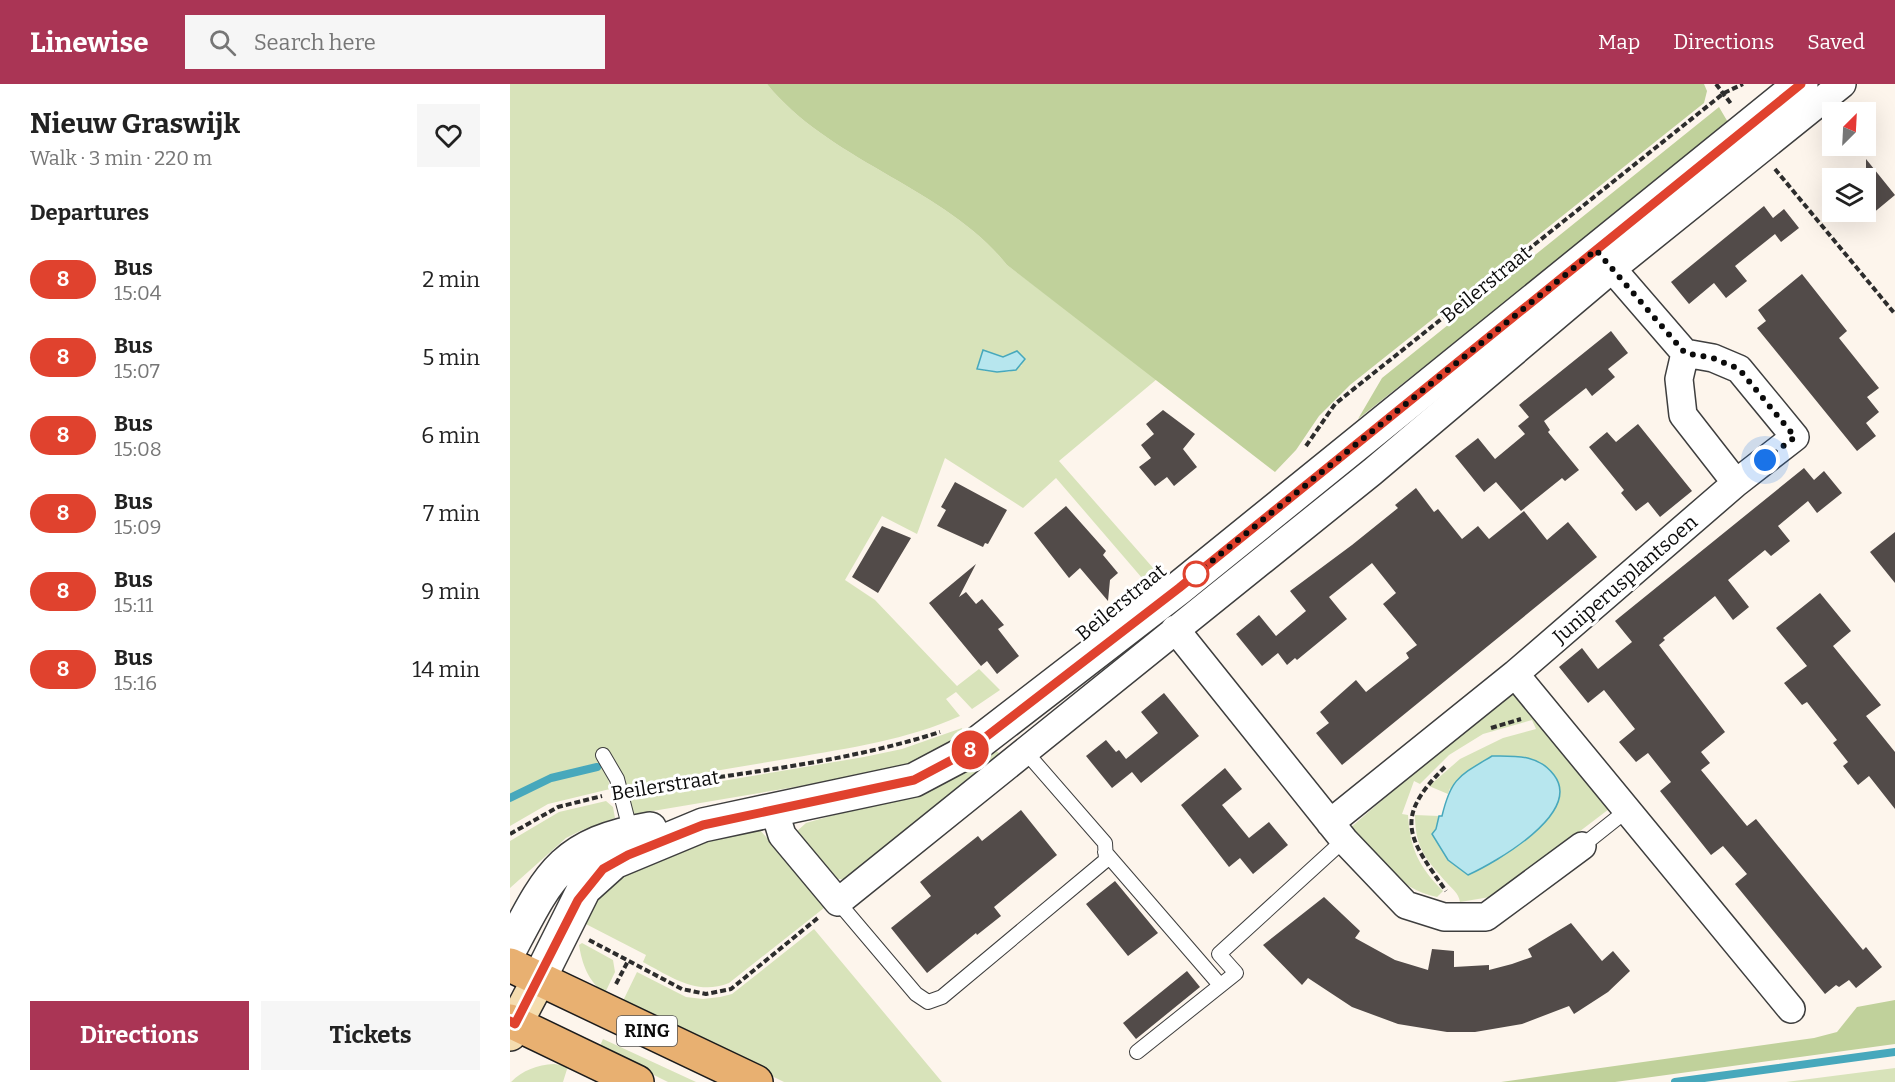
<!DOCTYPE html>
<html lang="en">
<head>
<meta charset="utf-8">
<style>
  body { margin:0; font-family:Bitter,serif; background:#f6f6f6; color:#222; height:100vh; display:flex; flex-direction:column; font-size:22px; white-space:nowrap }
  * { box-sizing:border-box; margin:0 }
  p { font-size:20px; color:#767676 }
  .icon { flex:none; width:33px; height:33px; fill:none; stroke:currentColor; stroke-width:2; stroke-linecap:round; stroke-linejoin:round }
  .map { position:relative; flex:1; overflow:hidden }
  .details { display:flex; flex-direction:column; background:#fff; width:510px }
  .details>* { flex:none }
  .badge { padding:0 12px; border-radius:20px; font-size:21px; line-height:39px }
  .needle { width:39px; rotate:24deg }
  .tools { position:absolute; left:1312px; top:18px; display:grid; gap:12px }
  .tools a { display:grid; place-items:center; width:54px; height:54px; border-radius:0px; background:#fff; box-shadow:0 6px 24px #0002; font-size:30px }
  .you { position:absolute; width:30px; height:30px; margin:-15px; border:4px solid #fff; border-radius:50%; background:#1a73e8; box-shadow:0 0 0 9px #1a73e833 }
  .map>.badge { position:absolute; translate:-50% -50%; box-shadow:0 0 0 3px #fff }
  h2 { padding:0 30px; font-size:22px; line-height:54px }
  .round { display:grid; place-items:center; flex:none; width:63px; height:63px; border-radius:0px; background:#f6f6f6 }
  .overview { display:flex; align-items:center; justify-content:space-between; height:102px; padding:0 30px }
  h1 { font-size:28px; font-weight:700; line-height:45px }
  .button { display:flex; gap:12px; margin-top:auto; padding:12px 30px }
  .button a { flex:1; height:69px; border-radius:0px; background:#aa3555; color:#fff; font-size:24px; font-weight:700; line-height:69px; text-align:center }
  .button a+a { background:#f6f6f6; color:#222 }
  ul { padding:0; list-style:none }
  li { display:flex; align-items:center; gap:18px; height:78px; padding:0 30px }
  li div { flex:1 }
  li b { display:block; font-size:22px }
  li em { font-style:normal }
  li .badge { min-width:66px; font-weight:700; text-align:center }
  header { display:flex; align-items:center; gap:36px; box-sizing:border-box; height:84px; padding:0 30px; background:#aa3555; color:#fff }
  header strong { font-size:28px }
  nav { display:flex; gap:33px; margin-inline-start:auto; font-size:21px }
  .search { width:420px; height:54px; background:#f6f6f6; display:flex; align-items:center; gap:15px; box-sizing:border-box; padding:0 21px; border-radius:0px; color:#767676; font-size:22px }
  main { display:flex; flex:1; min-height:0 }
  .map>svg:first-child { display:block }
</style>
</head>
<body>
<header>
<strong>Linewise</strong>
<div class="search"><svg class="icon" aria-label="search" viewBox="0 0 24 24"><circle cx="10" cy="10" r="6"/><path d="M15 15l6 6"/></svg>Search here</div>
<nav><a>Map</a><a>Directions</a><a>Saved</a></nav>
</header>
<main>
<section class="details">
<div class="overview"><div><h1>Nieuw Graswijk</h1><p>Walk · 3 min · 220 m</p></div><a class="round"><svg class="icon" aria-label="heart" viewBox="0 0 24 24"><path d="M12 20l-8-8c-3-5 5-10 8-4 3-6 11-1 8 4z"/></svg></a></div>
<h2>Departures</h2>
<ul>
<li><span class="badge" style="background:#e0422e;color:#fff">8</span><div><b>Bus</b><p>15:04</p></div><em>2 min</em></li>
<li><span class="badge" style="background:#e0422e;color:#fff">8</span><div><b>Bus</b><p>15:07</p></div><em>5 min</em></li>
<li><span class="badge" style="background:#e0422e;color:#fff">8</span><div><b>Bus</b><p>15:08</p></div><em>6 min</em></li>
<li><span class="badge" style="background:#e0422e;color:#fff">8</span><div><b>Bus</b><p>15:09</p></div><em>7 min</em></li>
<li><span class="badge" style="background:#e0422e;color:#fff">8</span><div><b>Bus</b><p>15:11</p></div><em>9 min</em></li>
<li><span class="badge" style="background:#e0422e;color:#fff">8</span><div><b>Bus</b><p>15:16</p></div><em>14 min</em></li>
</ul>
<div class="button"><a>Directions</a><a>Tickets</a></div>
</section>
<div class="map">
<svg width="1385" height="998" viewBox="0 0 1385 998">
  <rect width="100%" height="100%" fill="#fdf5ec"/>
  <!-- green -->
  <path fill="#d8e3ba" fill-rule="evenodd" d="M 0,0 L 257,0 C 320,78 436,104 497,181 L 647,295 L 549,377 L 644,485 L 632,494 L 546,394 L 513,424 L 435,374 L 407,450 L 372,432 L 335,496 L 365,516 L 447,602 L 469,585 L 490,606 L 462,625 L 446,608 L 436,615 L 450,632 C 397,656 339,664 282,674 C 227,683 171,693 116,702 L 115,694 L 111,695 L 90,678 L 98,694 L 100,705 L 38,720 L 0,742 ZM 487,272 L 512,281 L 499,288 L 474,287 Z
    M 1009,609 L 1103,722 L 994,805 L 980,813 L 950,818 C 948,808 943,806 937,799 C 916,775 905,764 905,731 L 929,732 L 924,753 L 938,776 L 940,704 L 938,710 L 919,702 L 950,675 L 993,654 L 1026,645 L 1022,636 L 973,650 L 939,671 L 910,700 L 904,697 L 892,730 L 898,731 C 900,765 909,783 933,807 L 927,813 C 888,805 866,773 839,745 L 994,610 Z
    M 452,644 L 454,654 L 403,679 L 338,694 L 125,730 L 119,724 L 117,713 L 354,673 L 392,665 Z
    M 485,666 L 494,673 L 341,796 L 319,794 L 286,748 L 296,739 L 345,725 Z
    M 96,717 L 103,723 L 105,734 L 72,746 L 56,754 L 0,804 L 0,757 L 49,728 Z
    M 245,741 L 319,820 L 219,899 C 187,912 161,893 133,878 L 136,871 L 70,837 L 111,780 Z
    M 304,845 L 432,998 L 274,998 L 112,919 L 127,888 L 176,913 L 193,915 L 210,913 L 222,910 Z
    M 72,859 L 103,876 L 105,888 L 95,909 C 78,898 72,879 69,861 Z
    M 93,955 L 186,998 L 158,998 L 89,964 Z
    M 44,980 L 58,982 L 53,998 L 1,998 C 13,986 27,981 44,980 Z
    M 1385,984 L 1385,998 L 1276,998 Z"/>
  <!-- forest -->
  <path fill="#c0d19b" d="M 257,0 L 1194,0 L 1197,7 L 1194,19 L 840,301 L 809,332 L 786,366 L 765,388 L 497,181 C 436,104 320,78 257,0 Z
    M 1209,23 L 1219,40 L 848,335 L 872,294 Z
    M 1385,916 L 1385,960 L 1105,998 L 991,998 L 1304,954 L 1327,948 L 1347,923 Z"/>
  <!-- water -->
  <path fill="#b7e6ee" stroke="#47a8bc" stroke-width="1.5" d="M 473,266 L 493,273 L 507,267 L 515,275 L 506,286 L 487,288 L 467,285 Z
    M 982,672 C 1006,672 1028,670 1044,691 C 1073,729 986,778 958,791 L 938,776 L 922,750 L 926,745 L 929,732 L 932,732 C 941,694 949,692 982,672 Z"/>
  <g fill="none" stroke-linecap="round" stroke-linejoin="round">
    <!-- stream -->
    <path stroke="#47a8bc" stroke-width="8" d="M 0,714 L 41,694 L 87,683
      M 1165,998 L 1385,968"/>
  </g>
  <!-- building -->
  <path fill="#524b49" d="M 1356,75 L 1385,111 L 1356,135 Z
    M 1254,122 L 1263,134 L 1274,125 L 1289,144 L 1271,158 L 1265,150 L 1225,182 L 1237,197 L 1216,214 L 1204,199 L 1179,220 L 1161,198 Z
    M 1292,190 L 1337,247 L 1329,254 L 1369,304 L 1357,313 L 1369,328 L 1356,339 L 1366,352 L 1347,367 L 1247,244 L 1256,237 L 1248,226 Z
    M 1101,247 L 1118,269 L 1098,285 L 1105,293 L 1082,312 L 1076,304 L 1034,337 L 1040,346 L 1038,348 L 1069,386 L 1055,397 L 1052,394 L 1011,427 L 986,398 L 974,408 L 945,372 L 968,354 L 985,375 L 1015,350 L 1008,342 L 1019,333 L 1009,321 Z
    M 653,326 L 685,350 L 673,365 L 687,383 L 664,402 L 657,393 L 645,402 L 629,383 L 641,374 L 631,361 L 644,350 L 636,340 Z
    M 1128,340 L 1182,407 L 1150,433 L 1138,418 L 1126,427 L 1111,409 L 1114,406 L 1079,363 L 1097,348 L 1106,358 Z
    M 1294,384 L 1304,396 L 1314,387 L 1332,409 L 1307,429 L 1298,417 L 1268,442 L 1280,457 L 1261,472 L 1255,466 L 1218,496 L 1239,523 L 1223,536 L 1205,512 L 1153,554 L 1155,556 L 1149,561 L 1215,648 L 1191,668 L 1200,679 L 1191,686 L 1237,742 L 1246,735 L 1353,866 L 1356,863 L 1372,883 L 1346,904 L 1339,896 L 1329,903 L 1326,901 L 1315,910 L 1225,800 L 1237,790 L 1213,762 L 1201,771 L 1150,707 L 1161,698 L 1138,669 L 1126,678 L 1109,658 L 1125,645 L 1094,606 L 1078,619 L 1049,583 L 1072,564 L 1088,585 L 1122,558 L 1105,537 Z
    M 445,398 L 497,426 L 478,460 L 475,459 L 473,463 L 427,442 L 436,426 L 431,423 Z
    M 906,404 L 924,428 L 928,425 L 952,455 L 968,442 L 979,455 L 1014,427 L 1037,456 L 1058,438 L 1087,473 L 832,681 L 806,649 L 819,639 L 810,628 L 846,596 L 856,608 L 899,574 L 896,569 L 907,561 L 873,520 L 886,509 L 862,479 L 819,513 L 837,535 L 787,576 L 785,574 L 777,581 L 768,569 L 752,582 L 726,550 L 749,531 L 766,552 L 796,527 L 780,507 L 842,461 L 888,424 L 885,421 Z
    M 556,422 L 596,467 L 593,471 L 608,489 L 600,496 L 598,517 L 570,484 L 559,494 L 524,449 Z
    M 372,442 L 401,454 L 368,509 L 342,493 Z
    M 1385,448 L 1385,499 L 1360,468 Z
    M 466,480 L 449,513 L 456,508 L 466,520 L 472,515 L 494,541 L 488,545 L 509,572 L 487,590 L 477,577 L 471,582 L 419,519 Z
    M 1310,509 L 1341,547 L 1323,562 L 1371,621 L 1356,632 L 1385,668 L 1385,725 L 1359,692 L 1348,701 L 1333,682 L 1338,678 L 1323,659 L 1327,656 L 1297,618 L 1292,621 L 1274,599 L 1297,582 L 1266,544 Z
    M 654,609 L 689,652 L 631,699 L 622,688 L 602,704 L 576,672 L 596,656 L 606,668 L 609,666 L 616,675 L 648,649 L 631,628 Z
    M 715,684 L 732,705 L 712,721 L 739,754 L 759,738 L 778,761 L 743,790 L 730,774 L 719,783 L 671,721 Z
    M 511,726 L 547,771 L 484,823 L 491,832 L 467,851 L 466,849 L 417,889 L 381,844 L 421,812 L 410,798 L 468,752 L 472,757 Z
    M 605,797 L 648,849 L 618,872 L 576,820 Z
    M 814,813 L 850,847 L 845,854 L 885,876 L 918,886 L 922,865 L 944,867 L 944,883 L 979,881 L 979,886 L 1002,880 L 1022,873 L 1018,865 L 1061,839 L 1092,877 L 1103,867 L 1120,887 L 1098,908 L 1064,930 L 1059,922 L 1012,940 L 965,948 L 937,948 L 888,940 L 842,923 L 798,894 L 792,901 L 753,861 Z
    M 677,887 L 690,903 L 626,955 L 613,939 Z"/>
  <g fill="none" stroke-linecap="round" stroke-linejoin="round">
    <!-- service casing -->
    <g stroke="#3e3e3e" stroke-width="16">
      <path id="service" d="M 93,671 L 107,695 L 121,749
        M 1072,762 L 1116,727
        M 595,768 L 710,901
        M 328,818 L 406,910 L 418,918 L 432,913 L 596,776 L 595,759 L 514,666
        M 627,968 L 726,889 L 709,870 L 834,756"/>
    </g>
    <!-- minor casing -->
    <g stroke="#3e3e3e" stroke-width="30">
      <path id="minor" d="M 1091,172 L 1175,269 L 1169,295 L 1173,331 L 1226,399
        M 665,545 L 834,756 L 896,821 L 934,833 L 976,833 L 1072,762
        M 1005,590 L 1281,925
        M 264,725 L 272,751 L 328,818 L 862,388 L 1102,185 L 1332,0
        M 820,739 L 1005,590 L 1226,399 L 1285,353 L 1229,285 L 1203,274 L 1175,269"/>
    </g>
    <!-- tertiary casing -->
    <g stroke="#3e3e3e" stroke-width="36">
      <path id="tertiary" d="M 0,865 C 39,791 52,760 140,745
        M 29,895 L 74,805 L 104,778 L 193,741 L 404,696 L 455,669 L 669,504 L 1291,0"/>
    </g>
    <!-- secondary casing -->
    <g stroke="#2d2d2d" stroke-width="36">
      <path id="secondary" d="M 0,950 L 29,895"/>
    </g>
    <!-- primary casing -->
    <g stroke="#1c1c1c" stroke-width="36">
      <path id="primary" d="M 0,881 L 246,998
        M 0,937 L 127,998"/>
    </g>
    <!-- path -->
    <path stroke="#2d2d2d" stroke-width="4" stroke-dasharray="6 3" stroke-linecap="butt" d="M 1206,0 L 1222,21
      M 1265,85 L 1385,230
      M 796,362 L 825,320 L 1214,9 L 1233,0
      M 981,644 L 1011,635
      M 935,683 C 882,735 899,754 936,807
      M 129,705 C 229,689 334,679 430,648
      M 0,750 L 48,723 L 92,712
      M 79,856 L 172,905 L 196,910 L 221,905 L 309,833
      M 106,900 L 118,877"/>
    <!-- service -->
    <use href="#service" stroke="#fff" stroke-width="14"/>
    <!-- minor -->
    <use href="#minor" stroke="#fff" stroke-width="27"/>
    <!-- tertiary -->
    <use href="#tertiary" stroke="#fff" stroke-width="33"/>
    <!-- secondary -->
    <use href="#secondary" stroke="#f5ddaf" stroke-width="33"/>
    <!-- primary -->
    <use href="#primary" stroke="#e8b071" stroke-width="33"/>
  </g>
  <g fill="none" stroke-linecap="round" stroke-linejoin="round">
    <!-- line casing -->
    <g stroke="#fff" stroke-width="14">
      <path id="line" d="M 0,937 L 5,940 L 68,816 L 93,785 L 118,771 L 193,741 L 404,696 L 455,669 L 669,504 L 1291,0"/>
    </g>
    <!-- line -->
    <use href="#line" stroke="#e0422e" stroke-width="9"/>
    <!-- walk -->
    <path stroke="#0b0b0b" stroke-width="6" stroke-dasharray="0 10.8" d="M 686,490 L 1086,166 L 1175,269 L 1203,274 L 1229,285 L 1285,353 L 1255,376"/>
  </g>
  <!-- markers -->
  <circle fill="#fff" stroke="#e0422e" stroke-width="3" cx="686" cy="490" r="12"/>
  <g text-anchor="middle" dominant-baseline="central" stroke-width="6" stroke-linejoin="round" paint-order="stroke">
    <!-- shield labels -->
    <rect fill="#fff" stroke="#545454" stroke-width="1.5" x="107" y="932" width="60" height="30" rx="4.5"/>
    <g font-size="18" font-weight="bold" fill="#0b0b0b">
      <text x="137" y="947">RING</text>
    </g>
    <!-- street labels -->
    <g font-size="20" fill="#0b0b0b" stroke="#fff">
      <text transform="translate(976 200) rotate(-39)">Beilerstraat</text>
      <text transform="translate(1115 495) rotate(-41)">Juniperusplantsoen</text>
      <text transform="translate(611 518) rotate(-39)">Beilerstraat</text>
      <text transform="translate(155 701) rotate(-9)">Beilerstraat</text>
    </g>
  </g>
</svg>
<div class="tools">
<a><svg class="needle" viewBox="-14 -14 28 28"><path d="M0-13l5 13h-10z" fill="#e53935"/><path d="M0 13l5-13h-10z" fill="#767676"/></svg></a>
<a><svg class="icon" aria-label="layers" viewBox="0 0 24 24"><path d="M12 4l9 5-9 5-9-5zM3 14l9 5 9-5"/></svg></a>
</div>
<div class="you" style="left:1255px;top:376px"></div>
<b class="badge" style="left:460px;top:666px;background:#e0422e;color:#fff">8</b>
</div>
</main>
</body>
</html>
